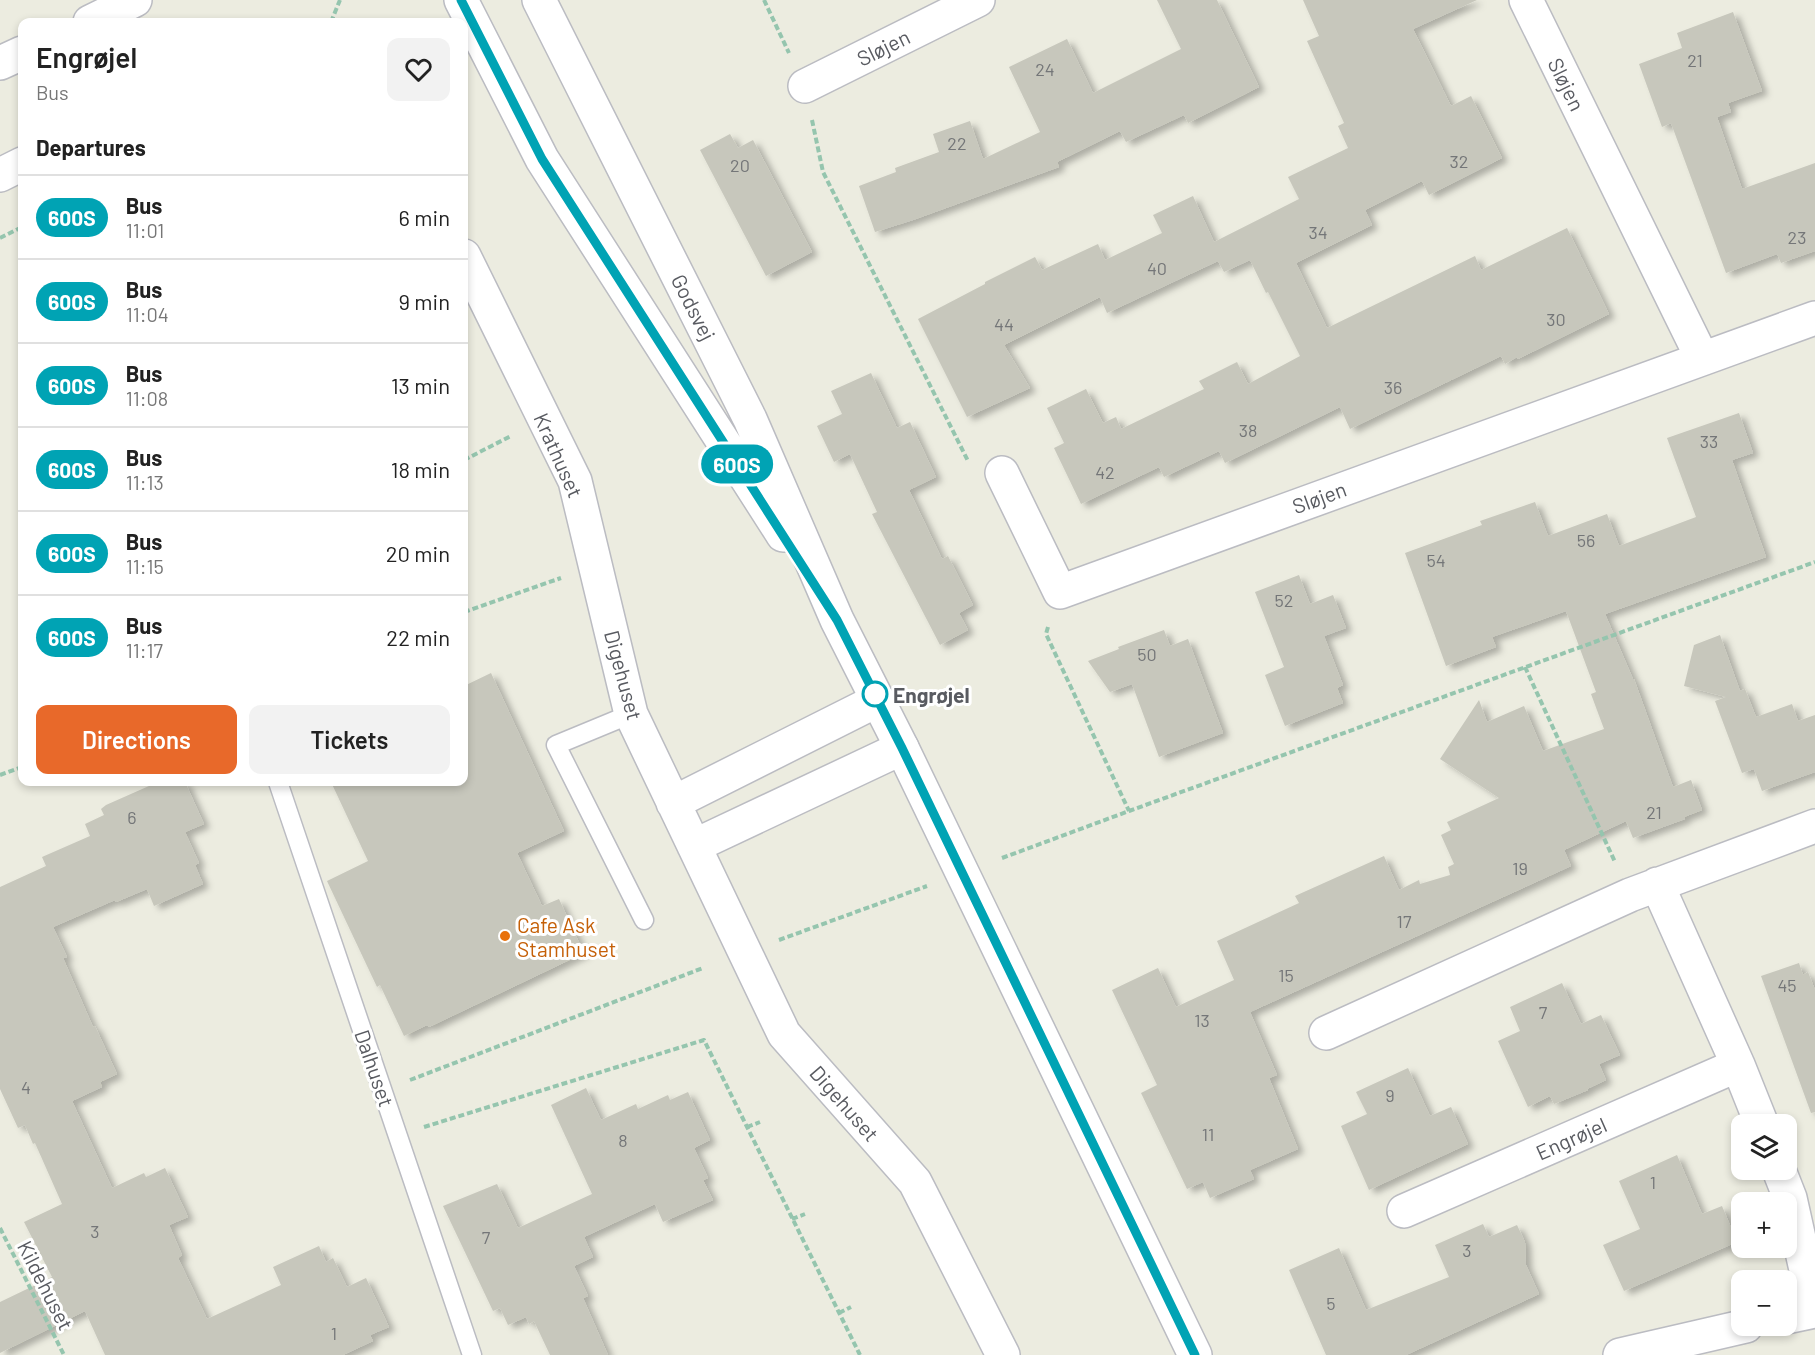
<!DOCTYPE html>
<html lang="en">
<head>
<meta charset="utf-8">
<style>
  body { margin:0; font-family:Barlow,sans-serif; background:#f2f2f2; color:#222; height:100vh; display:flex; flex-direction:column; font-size:22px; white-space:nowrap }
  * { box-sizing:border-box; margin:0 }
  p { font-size:20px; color:#767676 }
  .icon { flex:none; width:33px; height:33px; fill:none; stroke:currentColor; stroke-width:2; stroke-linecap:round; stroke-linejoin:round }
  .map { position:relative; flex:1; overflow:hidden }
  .drawer { position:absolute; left:18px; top:18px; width:450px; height:768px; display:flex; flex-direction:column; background:#fff; border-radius:12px; box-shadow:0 3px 9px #0003 }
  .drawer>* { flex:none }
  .badge { padding:0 12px; border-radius:20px; font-size:21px; line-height:39px }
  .tools { position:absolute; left:1731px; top:1114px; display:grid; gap:12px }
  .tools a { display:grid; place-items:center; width:66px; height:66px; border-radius:12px; background:#fff; box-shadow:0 3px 9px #0003; font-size:30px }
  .map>.badge { position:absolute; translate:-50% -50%; box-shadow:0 0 0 3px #fff }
  h2 { padding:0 18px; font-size:22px; line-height:54px }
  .round { display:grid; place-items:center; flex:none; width:63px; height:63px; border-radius:12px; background:#f2f2f2 }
  .summary { display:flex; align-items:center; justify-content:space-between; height:102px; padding:0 18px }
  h1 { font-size:28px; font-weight:600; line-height:45px }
  .button { display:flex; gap:12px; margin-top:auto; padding:12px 18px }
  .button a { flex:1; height:69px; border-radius:12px; background:#e8692a; color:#fff; font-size:24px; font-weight:600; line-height:69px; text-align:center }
  .button a+a { background:#f2f2f2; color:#222 }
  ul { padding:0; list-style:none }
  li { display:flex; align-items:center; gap:18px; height:84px; padding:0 18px; border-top:2px solid #e0e0e0 }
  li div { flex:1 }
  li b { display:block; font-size:22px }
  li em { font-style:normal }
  li .badge { min-width:66px; font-weight:700; text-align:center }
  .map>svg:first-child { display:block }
</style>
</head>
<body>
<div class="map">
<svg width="1815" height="1355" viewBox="0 0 1815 1355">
  <defs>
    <filter id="shadow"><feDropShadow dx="6" dy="4" stdDeviation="3" flood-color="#0004"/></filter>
  </defs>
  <rect width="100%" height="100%" fill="#ecece0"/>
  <!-- building -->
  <path fill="#c7c7bc" filter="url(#shadow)" d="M 1157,0 L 1217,0 L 1259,87 L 1188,123 L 1184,115 L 1126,142 L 1120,131 L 1057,162 L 1059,167 L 913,220 L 875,232 L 859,186 L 896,172 L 895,168 L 939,152 L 933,134 L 970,121 L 983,159 L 1040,132 L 1009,67 L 1067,39 L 1093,93 L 1181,49 Z
    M 1303,0 L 1477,0 L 1413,29 L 1451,106 L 1471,96 L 1502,158 L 1429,195 L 1422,181 L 1365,210 L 1372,225 L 1296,263 L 1327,328 L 1475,256 L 1481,270 L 1567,228 L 1609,314 L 1518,359 L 1517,357 L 1505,364 L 1501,356 L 1350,429 L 1340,407 L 1225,463 L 1219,451 L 1164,477 L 1159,467 L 1081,504 L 1054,448 L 1064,443 L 1047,408 L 1086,389 L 1103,423 L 1116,417 L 1121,429 L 1204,389 L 1199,381 L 1237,362 L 1248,384 L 1300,356 L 1268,292 L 1266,293 L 1250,260 L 1224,272 L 1218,261 L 1107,313 L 1100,297 L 1004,345 L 1030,388 L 967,417 L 918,319 L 985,284 L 985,282 L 1035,257 L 1042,270 L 1098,244 L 1105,260 L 1162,233 L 1153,215 L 1193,196 L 1214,242 L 1299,199 L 1288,177 L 1348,148 L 1338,126 L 1344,123 L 1307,41 L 1319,36 Z
    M 1733,12 L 1762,91 L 1728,103 L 1731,112 L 1717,117 L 1742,189 L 1815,163 L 1815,251 L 1781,263 L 1777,254 L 1726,273 L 1671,123 L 1662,127 L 1639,64 L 1682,48 L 1677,33 Z
    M 730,134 L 738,148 L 753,140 L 812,252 L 766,276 L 700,150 Z
    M 871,373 L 897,428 L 910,422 L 936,477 L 909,490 L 942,559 L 948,556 L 973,605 L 959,613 L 968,630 L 940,645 L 872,514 L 877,512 L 850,454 L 834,462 L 817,426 L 842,414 L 831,391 Z
    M 1739,413 L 1753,453 L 1732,460 L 1766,557 L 1605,614 L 1633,679 L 1634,679 L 1673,787 L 1691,780 L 1702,810 L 1684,817 L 1685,819 L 1633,838 L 1626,821 L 1564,850 L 1571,866 L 1250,1012 L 1277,1075 L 1269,1078 L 1298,1149 L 1250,1170 L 1254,1179 L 1210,1198 L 1203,1182 L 1187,1189 L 1141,1093 L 1157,1085 L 1112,990 L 1158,968 L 1176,1007 L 1234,980 L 1217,941 L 1299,903 L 1295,896 L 1384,856 L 1399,890 L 1419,880 L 1420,884 L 1450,875 L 1448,867 L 1454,864 L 1441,835 L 1451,830 L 1447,822 L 1499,798 L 1440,759 L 1479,700 L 1487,722 L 1524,706 L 1543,751 L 1604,729 L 1591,694 L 1596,692 L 1566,611 L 1492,637 L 1496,647 L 1446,666 L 1405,553 L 1482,525 L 1480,521 L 1535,502 L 1548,536 L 1607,514 L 1619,546 L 1696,517 L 1667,438 Z
    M 1299,575 L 1310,604 L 1333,595 L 1346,628 L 1324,636 L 1343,685 L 1337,688 L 1343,703 L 1285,726 L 1265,675 L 1284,667 L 1255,592 Z
    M 1164,630 L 1170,646 L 1188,639 L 1223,733 L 1159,757 L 1132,684 L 1110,692 L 1088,661 L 1119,649 L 1118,647 Z
    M 1720,635 L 1740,691 L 1745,689 L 1756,717 L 1792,704 L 1798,721 L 1815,715 L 1815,772 L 1762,791 L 1754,769 L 1742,773 L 1715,701 L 1726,697 L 1684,686 L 1694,645 Z
    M 491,673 L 564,831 L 517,853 L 542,906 L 559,899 L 584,953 L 429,1027 L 427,1025 L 404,1036 L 380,985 L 377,987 L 327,881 L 368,861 L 331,782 L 464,782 L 464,686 Z
    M 158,782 L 185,782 L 204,824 L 185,832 L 199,863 L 195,865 L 203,884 L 154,906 L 147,889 L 116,902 L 115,900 L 53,927 L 67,957 L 63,958 L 93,1027 L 95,1026 L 117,1074 L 100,1082 L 102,1087 L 72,1101 L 112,1188 L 144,1173 L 146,1177 L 165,1168 L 188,1217 L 169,1225 L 182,1255 L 178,1258 L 207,1319 L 281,1285 L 273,1267 L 319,1246 L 326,1262 L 333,1258 L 347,1287 L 366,1278 L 389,1327 L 370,1335 L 373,1341 L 343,1355 L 105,1355 L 85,1311 L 0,1353 L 0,1302 L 52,1277 L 24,1222 L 62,1204 L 35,1143 L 33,1144 L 25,1125 L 18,1128 L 0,1089 L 0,887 L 46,866 L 42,857 L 90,836 L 85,824 L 104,815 L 101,809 L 106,805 Z
    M 1799,963 L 1803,975 L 1808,972 L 1815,990 L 1815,1112 L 1811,1113 L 1761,976 Z
    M 1562,983 L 1581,1024 L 1601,1015 L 1620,1055 L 1599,1064 L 1606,1080 L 1587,1089 L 1588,1090 L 1554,1104 L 1550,1096 L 1528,1107 L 1498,1041 L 1520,1031 L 1510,1007 Z
    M 1408,1068 L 1430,1116 L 1451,1107 L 1468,1144 L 1369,1190 L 1341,1126 L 1367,1114 L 1356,1092 Z
    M 586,1088 L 601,1120 L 636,1104 L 638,1109 L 668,1095 L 670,1100 L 688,1092 L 710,1140 L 694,1148 L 708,1178 L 703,1180 L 713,1200 L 663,1222 L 655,1204 L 584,1237 L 593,1257 L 574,1266 L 588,1296 L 583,1298 L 608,1355 L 550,1355 L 534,1321 L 529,1324 L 526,1317 L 508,1325 L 500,1308 L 493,1311 L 443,1206 L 497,1184 L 518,1228 L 592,1194 L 551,1105 Z
    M 1677,1155 L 1702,1214 L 1722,1206 L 1737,1242 L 1624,1291 L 1603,1245 L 1640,1229 L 1619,1181 Z
    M 1483,1224 L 1489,1237 L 1517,1225 L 1525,1242 L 1526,1265 L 1539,1294 L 1406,1355 L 1326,1355 L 1289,1270 L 1339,1248 L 1366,1310 L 1449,1277 L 1435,1245 Z"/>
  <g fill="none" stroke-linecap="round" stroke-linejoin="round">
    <!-- service casing -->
    <g stroke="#bbbcc2" stroke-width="21">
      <path id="service" d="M 631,714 L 556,745 L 644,920
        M 278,782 L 472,1355"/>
    </g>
    <!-- minor casing -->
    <g stroke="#bbbcc2" stroke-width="36">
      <path id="minor" d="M 1526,0 L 1702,358
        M 805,86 L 978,0
        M 0,175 L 22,164
        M 464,256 L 575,481 L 631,714 L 784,1034 L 915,1182 L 1003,1355
        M 1002,473 L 1060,592 L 1815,318
        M 673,803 L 878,700
        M 694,846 L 902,748
        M 1657,884 L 1738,1065 L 1762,1125
        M 1326,1033 L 1630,895 L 1815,826
        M 1779,1170 L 1790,1198 L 1815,1310
        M 1404,1211 L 1738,1065
        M 1786,1317 L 1815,1311
        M 1620,1355 L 1746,1326"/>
    </g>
    <!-- tertiary casing -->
    <g stroke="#bbbcc2" stroke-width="36">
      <path id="tertiary" d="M 461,0 L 542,159 L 783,535
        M 539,0 L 750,419 L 837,620 L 902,748 L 1195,1355
        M 90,22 L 135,0
        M 0,63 L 22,53"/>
    </g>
    <!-- path -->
    <path stroke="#95c5ae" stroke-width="4" stroke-dasharray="6 3" stroke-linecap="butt" d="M 764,0 L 789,53
      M 331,22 L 340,0
      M 812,120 L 823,172 L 968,461
      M 0,238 L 22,227
      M 464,460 L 511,436
      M 464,612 L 561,578
      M 1048,627 L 1046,634 L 1129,811
      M 1525,667 L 1615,862
      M 0,775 L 22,767
      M 1002,858 L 1129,811 L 1815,562
      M 779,940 L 927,886
      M 410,1080 L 703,968
      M 424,1127 L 704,1040 L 860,1355
      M 747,1127 L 760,1122
      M 792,1219 L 805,1214
      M 0,1228 L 64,1355
      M 839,1313 L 851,1307"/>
    <!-- service -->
    <use href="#service" stroke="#fff" stroke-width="18"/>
    <!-- minor -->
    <use href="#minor" stroke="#fff" stroke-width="33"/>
    <!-- tertiary -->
    <use href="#tertiary" stroke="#fff" stroke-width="33"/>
  </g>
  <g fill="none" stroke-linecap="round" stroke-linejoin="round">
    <!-- line casing -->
    <g stroke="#fff" stroke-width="14">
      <path id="line" d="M 461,0 L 542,159 L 837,620 L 902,748 L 1195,1355"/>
    </g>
    <!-- line -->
    <use href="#line" stroke="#00a3b4" stroke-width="9"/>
  </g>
  <!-- markers -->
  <circle fill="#fff" stroke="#00a3b4" stroke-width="3" cx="875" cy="694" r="12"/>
  <circle fill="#e8710a" stroke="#fff" stroke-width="2" cx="505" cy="936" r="6"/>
  <g text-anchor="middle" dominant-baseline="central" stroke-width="6" stroke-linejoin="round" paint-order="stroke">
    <!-- number labels -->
    <g font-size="18" fill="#747678">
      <text x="1695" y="60">21</text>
      <text x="1045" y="69">24</text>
      <text x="957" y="143">22</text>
      <text x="1459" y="161">32</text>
      <text x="740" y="165">20</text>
      <text x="1318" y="232">34</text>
      <text x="1797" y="237">23</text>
      <text x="1157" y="268">40</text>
      <text x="1556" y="319">30</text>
      <text x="1004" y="324">44</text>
      <text x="1393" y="387">36</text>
      <text x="1248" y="430">38</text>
      <text x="1709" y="441">33</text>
      <text x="1105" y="472">42</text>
      <text x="1586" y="540">56</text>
      <text x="1436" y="560">54</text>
      <text x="1284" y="600">52</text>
      <text x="1147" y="654">50</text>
      <text x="1654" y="812">21</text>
      <text x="132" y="817">6</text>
      <text x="1520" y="868">19</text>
      <text x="1404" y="921">17</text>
      <text x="1286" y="975">15</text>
      <text x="1787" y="985">45</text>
      <text x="1543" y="1012">7</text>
      <text x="1202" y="1020">13</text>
      <text x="26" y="1087">4</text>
      <text x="1390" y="1095">9</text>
      <text x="1208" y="1134">11</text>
      <text x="623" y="1140">8</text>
      <text x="1653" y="1182">1</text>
      <text x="95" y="1231">3</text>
      <text x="486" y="1237">7</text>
      <text x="1467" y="1250">3</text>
      <text x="1331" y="1303">5</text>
      <text x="334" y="1333">1</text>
    </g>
    <!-- street labels -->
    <g font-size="21" fill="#595b61" stroke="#fff">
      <text transform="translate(883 47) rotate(-26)">Sløjen</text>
      <text transform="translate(1567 84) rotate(64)">Sløjen</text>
      <text transform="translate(694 307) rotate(63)">Godsvej</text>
      <text transform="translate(559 455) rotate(66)">Krathuset</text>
      <text transform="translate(1319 497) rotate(-20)">Sløjen</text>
      <text transform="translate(624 675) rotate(75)">Digehuset</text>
      <text transform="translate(375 1068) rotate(71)">Dalhuset</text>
      <text transform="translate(845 1103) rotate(49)">Digehuset</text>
      <text transform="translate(1571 1138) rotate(-24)">Engrøjel</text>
      <text transform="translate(46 1285) rotate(63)">Kildehuset</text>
    </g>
    <!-- stop labels -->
    <g font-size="21" font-weight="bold" fill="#595b61" stroke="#fff" text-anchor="start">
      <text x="893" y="694">Engrøjel</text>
    </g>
    <!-- food labels -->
    <g font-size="21" fill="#c56008" stroke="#fff" text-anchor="start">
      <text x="517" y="924">Cafe Ask<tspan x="517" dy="24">Stamhuset</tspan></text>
    </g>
  </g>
</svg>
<div class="tools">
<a><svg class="icon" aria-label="layers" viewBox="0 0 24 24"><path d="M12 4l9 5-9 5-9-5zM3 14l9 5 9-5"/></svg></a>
<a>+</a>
<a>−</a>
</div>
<b class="badge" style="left:737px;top:464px;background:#00a3b4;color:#fff">600S</b>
<section class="drawer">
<div class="summary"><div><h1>Engrøjel</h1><p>Bus</p></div><a class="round"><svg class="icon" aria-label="heart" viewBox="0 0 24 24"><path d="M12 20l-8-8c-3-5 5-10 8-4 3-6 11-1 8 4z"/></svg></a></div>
<h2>Departures</h2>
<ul>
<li><span class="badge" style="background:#00a3b4;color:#fff">600S</span><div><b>Bus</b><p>11:01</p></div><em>6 min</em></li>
<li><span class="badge" style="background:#00a3b4;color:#fff">600S</span><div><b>Bus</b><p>11:04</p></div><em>9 min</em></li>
<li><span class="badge" style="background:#00a3b4;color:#fff">600S</span><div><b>Bus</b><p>11:08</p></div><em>13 min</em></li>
<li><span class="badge" style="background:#00a3b4;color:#fff">600S</span><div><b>Bus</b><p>11:13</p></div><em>18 min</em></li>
<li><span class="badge" style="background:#00a3b4;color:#fff">600S</span><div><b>Bus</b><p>11:15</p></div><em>20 min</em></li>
<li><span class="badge" style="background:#00a3b4;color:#fff">600S</span><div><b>Bus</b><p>11:17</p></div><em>22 min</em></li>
</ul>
<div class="button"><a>Directions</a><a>Tickets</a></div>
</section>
</div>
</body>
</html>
